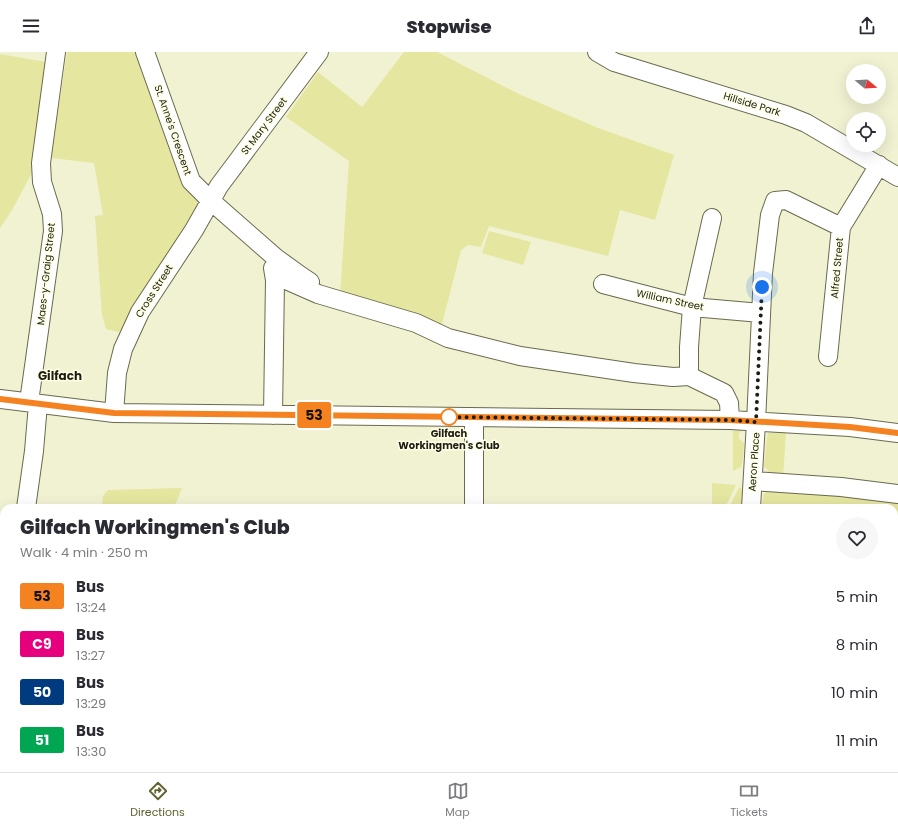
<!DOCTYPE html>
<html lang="en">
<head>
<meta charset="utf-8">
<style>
  body { margin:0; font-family:Poppins,sans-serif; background:#f7f7f7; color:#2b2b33; height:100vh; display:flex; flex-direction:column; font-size:15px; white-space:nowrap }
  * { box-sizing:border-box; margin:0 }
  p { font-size:13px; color:#7c7c81 }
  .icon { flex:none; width:22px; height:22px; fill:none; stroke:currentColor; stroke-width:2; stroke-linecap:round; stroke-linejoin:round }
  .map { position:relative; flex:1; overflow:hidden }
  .details { position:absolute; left:0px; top:452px; width:898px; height:268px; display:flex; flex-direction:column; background:#fff; border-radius:12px 12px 0 0; box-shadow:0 4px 16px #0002 }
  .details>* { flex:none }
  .badge { padding:0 8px; border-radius:3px; font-size:14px; line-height:26px }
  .needle { width:26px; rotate:108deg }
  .fabs { position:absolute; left:846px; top:12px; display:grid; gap:8px }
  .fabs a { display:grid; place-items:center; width:40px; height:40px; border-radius:50%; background:#fff; box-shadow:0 4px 16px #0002; font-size:20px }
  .you { position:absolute; width:20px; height:20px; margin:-10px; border:3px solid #fff; border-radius:50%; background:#1a73e8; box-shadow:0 0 0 6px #1a73e833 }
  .map>.badge { position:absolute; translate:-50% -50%; box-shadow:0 0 0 2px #fff }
  .round { display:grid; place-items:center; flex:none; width:42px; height:42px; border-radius:21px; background:#f7f7f7 }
  .headline { display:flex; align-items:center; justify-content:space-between; height:68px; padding:0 20px }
  h1 { font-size:19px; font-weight:800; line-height:30px }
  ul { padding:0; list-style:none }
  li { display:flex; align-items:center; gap:12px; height:48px; padding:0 20px }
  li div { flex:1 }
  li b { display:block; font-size:15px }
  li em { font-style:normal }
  li .badge { min-width:44px; font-weight:700; text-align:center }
  header { display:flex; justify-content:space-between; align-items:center; height:52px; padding:0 20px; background:#fff; font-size:18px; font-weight:800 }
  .dock { display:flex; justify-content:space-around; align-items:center; height:56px; border-top:1px solid #e1e1e2; background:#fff; font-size:11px; color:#7c7c81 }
  .dock a { display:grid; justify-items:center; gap:2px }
  .dock .current { color:#60612e }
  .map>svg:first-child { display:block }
</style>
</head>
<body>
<header><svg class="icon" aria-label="menu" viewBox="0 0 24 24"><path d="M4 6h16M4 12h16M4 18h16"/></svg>Stopwise<svg class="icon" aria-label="share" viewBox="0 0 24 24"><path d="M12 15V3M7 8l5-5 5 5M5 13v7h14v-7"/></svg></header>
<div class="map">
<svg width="898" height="720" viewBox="0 0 898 720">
  <rect width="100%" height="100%" fill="#f1f2d2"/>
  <!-- green -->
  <path fill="#e5e6a0" d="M 67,0 L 135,0 L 164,78 L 197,147 L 199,162 L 123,281 L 106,277 L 102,263 L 95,164 L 103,163 L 94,111 L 51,106 Z
    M 404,0 L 437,0 L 519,42 L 598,76 L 674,103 L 655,168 L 620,158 L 608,204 L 489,174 L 481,195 L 468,193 L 461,198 L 441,276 L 340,243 L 349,109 L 286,65 L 318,20 L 362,55 Z
    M 0,2 L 46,10 L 33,119 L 12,158 L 0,176 Z
    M 489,179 L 531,190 L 523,213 L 482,201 Z
    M 733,379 L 742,379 L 739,381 L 739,387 L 744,391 L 743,407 L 741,415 L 733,419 Z
    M 768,381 L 786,381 L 783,426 L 770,421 L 764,414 L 767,385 Z
    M 712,431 L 736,433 L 725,456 L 712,456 Z
    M 739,435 C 747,440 744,447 744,456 L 729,456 Z
    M 182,436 L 174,456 L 102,456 L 103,444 L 108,438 Z
    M 785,436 L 898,451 L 898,533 L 894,539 L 894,456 L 761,456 L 764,442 L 768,437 Z
    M 69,716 L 887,716 L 888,720 L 67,720 Z"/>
  <!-- forest -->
  <path fill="#b8ba71" d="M 898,533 L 898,618 L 894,618 L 894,539 Z
    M 0,681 L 4,681 L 4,716 L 540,716 L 532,720 L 0,720 Z
    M 622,716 L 737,716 L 742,720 L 613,720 Z
    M 787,716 L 887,716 L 888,720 L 789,720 Z"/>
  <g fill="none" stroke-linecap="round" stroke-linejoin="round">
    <!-- river -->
    <path stroke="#a3a45c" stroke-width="22" d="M 777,716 L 780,720
      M 545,720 L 553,716"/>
    <!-- minor casing -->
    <g stroke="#696a4d" stroke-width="20">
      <path id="minor" d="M 145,0 L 191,129 L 211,149 L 276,206 L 301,224 L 310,230
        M 597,0 L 614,10 L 786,63 L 806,71 L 898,125
        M 275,228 L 284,227 L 318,242 L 416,271 L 448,286 L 520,304 L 634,321 L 673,325 L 689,324 L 724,341 L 729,351 L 730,368
        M 603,232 L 692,255 L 761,261
        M 828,305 L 841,175 L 879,113
        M 689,324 L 689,295 L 692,255 L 712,166
        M 0,347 L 114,361 L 730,368 L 850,375 L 898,381
        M 29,350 L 53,179 L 52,162 L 42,130 L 41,111 L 56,0
        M 114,361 L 117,321 L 123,297 L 140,260 L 194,178 L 219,134 L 319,0
        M 273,363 L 275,228 L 273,216
        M 753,429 L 841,435 L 898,442
        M 26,456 L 34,399 L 38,352
        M 474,456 L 474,366
        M 751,456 L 756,370 L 763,221 L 770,163 L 775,149 L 786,148 L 841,175
        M 0,562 L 4,563
        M 898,650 L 898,674"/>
    </g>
    <!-- minor -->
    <use href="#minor" stroke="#fff" stroke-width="18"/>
    <!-- rail casing -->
    <g stroke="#3f3f31" stroke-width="4.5">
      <path id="rail" d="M 894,626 L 898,627
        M 894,635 L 898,635
        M 0,655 L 4,655
        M 0,663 L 4,663"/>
    </g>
    <!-- rail -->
    <use href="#rail" stroke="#feffe5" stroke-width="3" stroke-dasharray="9" stroke-linecap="butt"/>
  </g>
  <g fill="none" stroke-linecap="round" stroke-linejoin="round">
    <!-- line casing -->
    <g stroke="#fff" stroke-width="9">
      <path id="line" d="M 0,347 L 114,361 L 730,368 L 850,375 L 898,381"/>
    </g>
    <!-- line -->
    <use href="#line" stroke="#f58220" stroke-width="6"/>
    <!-- walk -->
    <path stroke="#1d1d12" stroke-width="4" stroke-dasharray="0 7.2" d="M 449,365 L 447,365 L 730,368 L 756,370 L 762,235"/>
  </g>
  <!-- markers -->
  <circle fill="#fff" stroke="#f58220" stroke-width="2" cx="449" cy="365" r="8"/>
  <g text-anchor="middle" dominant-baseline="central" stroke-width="3" stroke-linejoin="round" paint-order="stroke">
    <!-- street labels -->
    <g font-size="10" fill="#1d1d12" stroke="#feffe5">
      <text transform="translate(752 52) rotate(17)">Hillside Park</text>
      <text transform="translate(264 74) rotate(-53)">St Mary Street</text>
      <text transform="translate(173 78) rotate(71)">St. Anne's Crescent</text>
      <text transform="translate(837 216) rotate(-85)">Alfred Street</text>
      <text transform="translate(46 222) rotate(-84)">Maes-y-Graig Street</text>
      <text transform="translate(154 239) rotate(-58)">Cross Street</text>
      <text transform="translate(670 248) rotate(12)">William Street</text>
      <text transform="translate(754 410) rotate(-86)">Aeron Place</text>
    </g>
    <!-- stop labels -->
    <g font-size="10" font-weight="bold" fill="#1d1d12" stroke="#feffe5">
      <text x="449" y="381">Gilfach<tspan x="449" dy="12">Workingmen's Club</tspan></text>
    </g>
    <!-- quarter labels -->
    <g font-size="12" font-weight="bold" fill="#1d1d12" stroke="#feffe5">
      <text x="60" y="323">Gilfach</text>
    </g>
  </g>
</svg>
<div class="fabs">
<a><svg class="needle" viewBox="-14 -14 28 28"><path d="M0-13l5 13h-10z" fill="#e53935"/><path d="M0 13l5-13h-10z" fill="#7c7c81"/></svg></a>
<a><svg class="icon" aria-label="locate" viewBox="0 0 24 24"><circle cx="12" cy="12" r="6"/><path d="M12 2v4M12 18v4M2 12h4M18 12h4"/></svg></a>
</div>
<div class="you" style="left:762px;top:235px"></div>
<b class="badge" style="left:314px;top:363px;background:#f58220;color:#111">53</b>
<section class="details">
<div class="headline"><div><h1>Gilfach Workingmen's Club</h1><p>Walk · 4 min · 250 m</p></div><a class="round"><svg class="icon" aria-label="heart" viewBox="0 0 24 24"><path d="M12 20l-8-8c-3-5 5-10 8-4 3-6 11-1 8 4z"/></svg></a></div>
<ul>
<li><span class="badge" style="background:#f58220;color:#111">53</span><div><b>Bus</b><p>13:24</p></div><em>5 min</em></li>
<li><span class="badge" style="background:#e6007e;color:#fff">C9</span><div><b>Bus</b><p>13:27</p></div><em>8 min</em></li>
<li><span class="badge" style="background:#003b80;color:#fff">50</span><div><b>Bus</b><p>13:29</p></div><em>10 min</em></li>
<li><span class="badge" style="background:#00a651;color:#fff">51</span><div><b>Bus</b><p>13:30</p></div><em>11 min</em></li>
</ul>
</section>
</div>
<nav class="dock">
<a class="current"><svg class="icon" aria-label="directions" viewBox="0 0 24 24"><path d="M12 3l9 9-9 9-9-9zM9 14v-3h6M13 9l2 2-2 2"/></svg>Directions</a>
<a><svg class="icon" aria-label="map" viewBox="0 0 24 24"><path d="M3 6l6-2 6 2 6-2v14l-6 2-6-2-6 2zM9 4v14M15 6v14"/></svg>Map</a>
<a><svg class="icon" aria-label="tickets" viewBox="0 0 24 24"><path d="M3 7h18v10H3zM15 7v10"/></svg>Tickets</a>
</nav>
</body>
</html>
